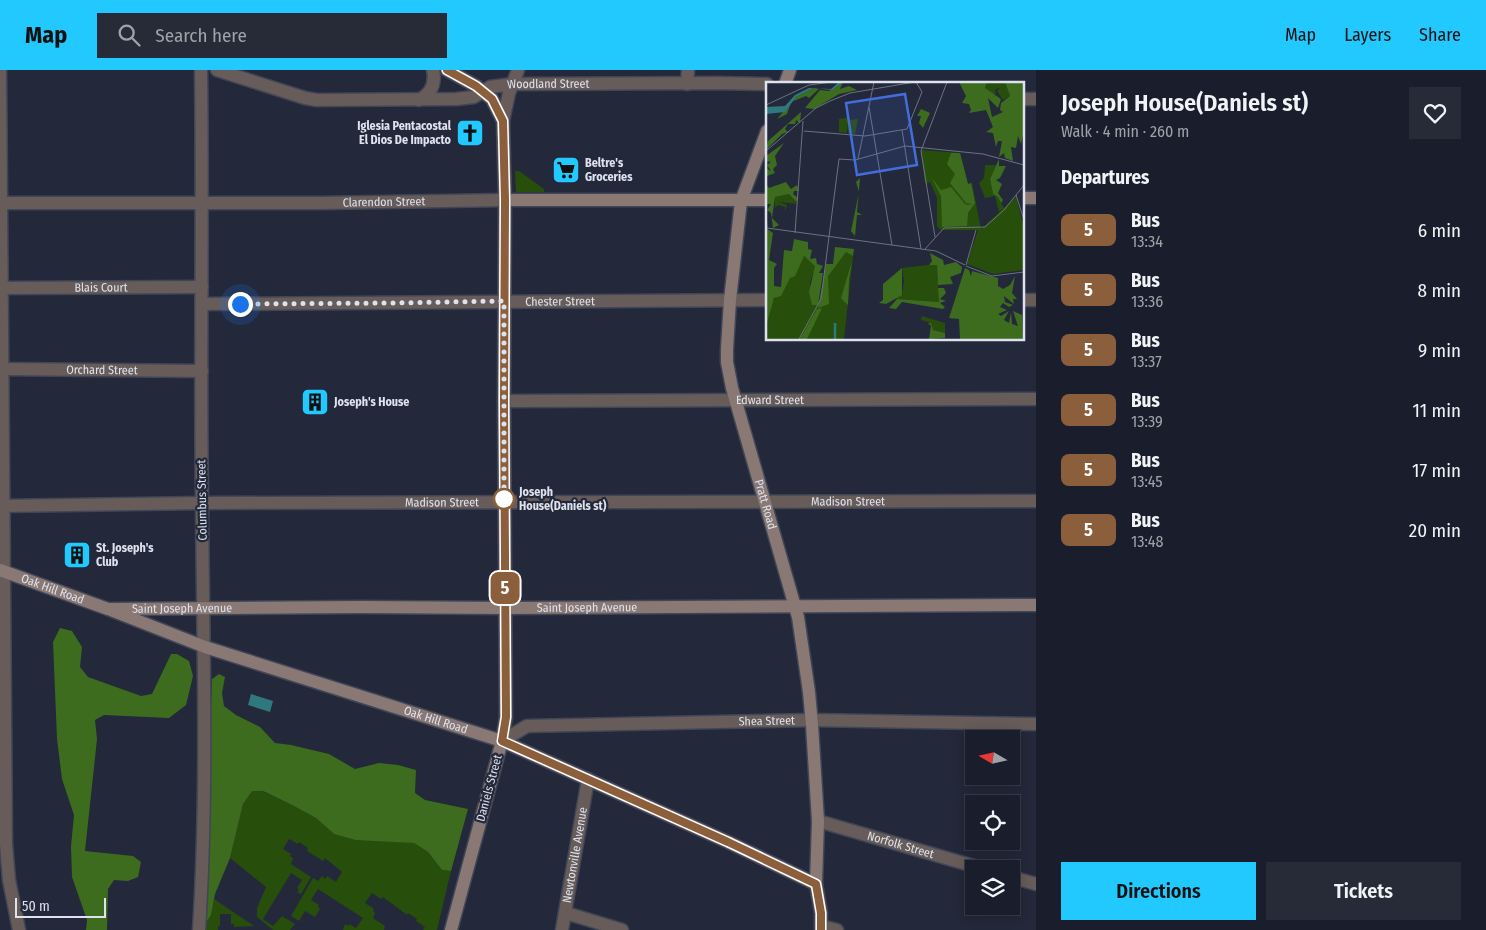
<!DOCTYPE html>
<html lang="en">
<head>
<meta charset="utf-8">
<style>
  body { margin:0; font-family:"Fira Sans Condensed",sans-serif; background:#272b38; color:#f1f3f6; height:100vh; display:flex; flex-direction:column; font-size:19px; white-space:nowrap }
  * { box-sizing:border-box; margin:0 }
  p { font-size:16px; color:#9fa2a9 }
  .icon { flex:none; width:28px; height:28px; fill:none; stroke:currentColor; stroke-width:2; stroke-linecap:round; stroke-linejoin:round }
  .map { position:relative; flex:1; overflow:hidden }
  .drawer { display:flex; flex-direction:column; background:#1a1e2c; width:450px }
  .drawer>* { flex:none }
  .badge { padding:0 10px; border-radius:8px; font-size:18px; line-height:32px }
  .needle { width:32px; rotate:279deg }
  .buttons { position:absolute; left:965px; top:660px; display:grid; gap:10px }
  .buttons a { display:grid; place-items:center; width:55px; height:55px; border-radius:0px; background:#1a1e2c; box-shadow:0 2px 12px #0003,0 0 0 1px #383c48; font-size:25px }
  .scale { position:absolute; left:15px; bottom:12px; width:91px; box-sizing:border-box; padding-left:5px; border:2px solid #dde2ee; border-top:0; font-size:14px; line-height:18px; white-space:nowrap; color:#dde2ee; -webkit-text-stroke:4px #23283a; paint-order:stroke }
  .you { position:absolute; width:25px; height:25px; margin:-12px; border:4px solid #fff; border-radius:50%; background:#1a73e8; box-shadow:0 0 0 8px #1a73e833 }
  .map>.badge { position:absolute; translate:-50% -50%; box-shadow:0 0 0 2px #fff }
  h2 { padding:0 25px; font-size:19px; line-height:45px }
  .round { display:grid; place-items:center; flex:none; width:52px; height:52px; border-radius:0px; background:#272b38 }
  .headline { display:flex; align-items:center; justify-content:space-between; height:85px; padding:0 25px }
  h1 { font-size:24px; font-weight:600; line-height:38px }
  .button { display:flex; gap:10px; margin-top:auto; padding:10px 25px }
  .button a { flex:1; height:58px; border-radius:0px; background:#22c9fe; color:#111; font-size:20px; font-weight:600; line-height:58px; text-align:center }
  .button a+a { background:#272b38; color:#f1f3f6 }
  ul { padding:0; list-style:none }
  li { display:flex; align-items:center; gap:15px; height:60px; padding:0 25px }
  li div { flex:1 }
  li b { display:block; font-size:19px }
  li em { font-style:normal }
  li .badge { min-width:55px; font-weight:700; text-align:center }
  header { display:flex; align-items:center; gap:30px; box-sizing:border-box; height:70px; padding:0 25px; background:#22c9fe; color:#111 }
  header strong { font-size:24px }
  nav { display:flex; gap:28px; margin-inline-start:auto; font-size:18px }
  .search { width:350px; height:45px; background:#272b38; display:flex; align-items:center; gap:12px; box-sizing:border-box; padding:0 18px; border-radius:0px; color:#9fa2a9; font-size:19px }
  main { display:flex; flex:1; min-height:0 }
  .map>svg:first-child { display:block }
</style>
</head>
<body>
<header>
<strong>Map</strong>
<div class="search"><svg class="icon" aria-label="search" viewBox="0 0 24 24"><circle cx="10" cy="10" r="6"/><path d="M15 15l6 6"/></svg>Search here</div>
<nav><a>Map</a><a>Layers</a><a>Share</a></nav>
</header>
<main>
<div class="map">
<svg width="1036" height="860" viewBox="0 0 1036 860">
  <rect width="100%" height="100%" fill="#23283a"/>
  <!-- green -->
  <path fill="#284e0c" d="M 515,101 L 519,101 L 544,119 L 544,122 L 516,122 Z
    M 251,721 L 262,721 L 292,735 L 316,748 L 334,764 L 414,773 L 428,782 L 442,800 L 451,801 L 437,860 L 423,860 L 425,857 L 416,851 L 417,849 L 408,843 L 407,845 L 383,827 L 381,829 L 372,823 L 365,833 L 374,839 L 373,841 L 375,843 L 373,848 L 385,856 L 384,860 L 343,860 L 345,854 L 348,856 L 349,854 L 356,858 L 363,848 L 318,819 L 311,830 L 319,835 L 318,837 L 320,839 L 315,847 L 305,841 L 299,851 L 291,846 L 313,808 L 318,811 L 322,806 L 325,809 L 327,806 L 336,812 L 342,802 L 325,788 L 323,791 L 307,781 L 308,778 L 299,772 L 298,774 L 289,769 L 283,779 L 291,784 L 290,786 L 293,788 L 291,794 L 311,807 L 301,824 L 297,822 L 299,820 L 297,818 L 302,810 L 291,803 L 263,849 L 273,856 L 282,846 L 295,854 L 290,860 L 273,860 L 257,847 L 257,838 L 266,817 L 230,788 L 243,734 Z
    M 214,829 L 254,856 L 234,857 L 234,854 L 231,854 L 231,844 L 220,844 L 220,856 L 218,856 L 218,860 L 206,860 L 206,853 L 211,845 Z"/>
  <!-- forest -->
  <path fill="#3d6c1f" d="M 60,558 L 72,561 L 82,577 L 80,597 L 88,607 L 141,626 L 152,624 L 171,584 L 177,584 L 189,591 L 193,606 L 186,635 L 169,648 L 104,645 L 95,650 L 97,669 L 85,781 L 133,786 L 141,792 L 138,807 L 128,811 L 114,810 L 108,819 L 107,860 L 86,860 L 87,850 L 72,807 L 71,776 L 74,745 L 62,709 L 57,669 L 53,572 Z
    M 219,604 L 225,607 L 222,623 L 224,636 L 236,645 L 260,657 L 275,673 L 291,675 L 329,684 L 355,699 L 379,693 L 398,695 L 416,700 L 415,723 L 425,730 L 468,739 L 451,801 L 442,800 L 428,782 L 414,773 L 356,770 L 334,764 L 316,748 L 292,735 L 263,721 L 252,721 L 243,734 L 230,788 L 215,824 L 211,845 L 206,853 L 203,849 L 212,609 Z"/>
  <!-- water -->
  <path fill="#2f787e" d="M 251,624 L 273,631 L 270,642 L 248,635 Z"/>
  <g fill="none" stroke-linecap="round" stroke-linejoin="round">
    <!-- street casing -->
    <g stroke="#414657" stroke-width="15">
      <g id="street">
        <path d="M 0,0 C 0,258 6,516 6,774 L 9,810 L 19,860"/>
        <path id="s1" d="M 217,0 L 305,28 L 317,30 L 456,29 L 474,27 L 490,17 L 513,14 L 716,13 L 767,14"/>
        <path d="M 687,14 L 688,0"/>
        <path d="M 1022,29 L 1036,29"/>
        <path d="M 419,30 C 431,24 436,14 433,0"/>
        <path d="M 503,51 L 509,23 L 518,0"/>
        <path id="s2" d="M 0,133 L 320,133 L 505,130"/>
        <path id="s3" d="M 0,218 L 202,217"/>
        <path d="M 1022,230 L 1036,230"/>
        <path id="s4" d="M 202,234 L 767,230"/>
        <path id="s5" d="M 2,299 L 202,301"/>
        <path id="s6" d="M 504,331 L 1036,329"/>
        <path id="s7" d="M 0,436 L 202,433 L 1036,431"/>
        <path id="s8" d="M 502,671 L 527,656 L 812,650 L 1036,654"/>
        <path id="s9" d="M 818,751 L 984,799"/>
        <path d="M 1011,807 L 1036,814"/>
        <path d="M 566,843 L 622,860"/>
        <path d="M 821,856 L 837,860"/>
        <path d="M 199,860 C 208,717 203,575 202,432 C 200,288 203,144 201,0"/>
        <path id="s10" d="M 562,860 L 588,709"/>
      </g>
    </g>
    <!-- secondary casing -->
    <g stroke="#414657" stroke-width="15">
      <g id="secondary">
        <path d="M 447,0 L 476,16 L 492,29 L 503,51 L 505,130 L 504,331 L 506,647 L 502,671 L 451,860"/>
        <path d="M 785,14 L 790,0"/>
        <path id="s11" d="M 767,61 L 741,131 L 730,230 L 727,279 L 727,292 L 732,318 L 798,547 L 809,622 L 812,655 L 818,751 L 816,814 L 821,843 L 821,860"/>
        <path d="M 1022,128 L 1036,128"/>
        <path d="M 505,130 L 767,130"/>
        <path id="s12" d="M 0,500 L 108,539 L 205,577 L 502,671 L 728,772 L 816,814"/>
        <path id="s13" d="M 108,539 L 361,537 L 505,538 L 1036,535"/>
      </g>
    </g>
    <!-- street -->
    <use href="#street" stroke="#675c59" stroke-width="12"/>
    <!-- secondary -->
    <use href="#secondary" stroke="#8a7874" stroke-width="12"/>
  </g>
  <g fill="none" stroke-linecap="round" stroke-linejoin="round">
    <!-- line casing -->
    <g stroke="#fff" stroke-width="11">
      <path id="line" d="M 447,0 L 476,16 L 492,29 L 503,51 L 505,130 L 504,331 L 506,647 L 502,671 L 728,772 L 816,814 L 821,843 L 821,860"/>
    </g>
    <!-- line -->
    <use href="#line" stroke="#8b5e3c" stroke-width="8"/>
    <!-- walk -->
    <path stroke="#dde2ee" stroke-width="5" stroke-dasharray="0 9" d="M 240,234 L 390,233 L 504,231 L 504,432 L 504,429"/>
  </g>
  <!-- icons -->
  <defs>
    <g id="church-square" transform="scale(1.4375)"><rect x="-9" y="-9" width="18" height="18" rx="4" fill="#22c9fe" stroke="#23283a"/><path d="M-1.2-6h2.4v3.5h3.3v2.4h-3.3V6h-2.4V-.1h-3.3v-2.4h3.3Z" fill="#111"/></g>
    <g id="supermarket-square" transform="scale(1.4375)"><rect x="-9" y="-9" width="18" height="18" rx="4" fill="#22c9fe" stroke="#23283a"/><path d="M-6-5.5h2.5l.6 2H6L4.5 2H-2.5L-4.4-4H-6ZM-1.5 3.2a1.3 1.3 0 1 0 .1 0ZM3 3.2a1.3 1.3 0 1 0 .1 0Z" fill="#111"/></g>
    <g id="building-square" transform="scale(1.4375)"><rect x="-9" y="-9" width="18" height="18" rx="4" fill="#22c9fe" stroke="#23283a"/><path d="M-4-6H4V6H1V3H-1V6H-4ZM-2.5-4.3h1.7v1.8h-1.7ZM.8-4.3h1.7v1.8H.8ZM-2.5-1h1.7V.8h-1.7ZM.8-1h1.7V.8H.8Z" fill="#111"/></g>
  </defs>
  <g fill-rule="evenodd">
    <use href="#church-square" x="470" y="63"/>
    <use href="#supermarket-square" x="566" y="100"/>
    <use href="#building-square" x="315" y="332"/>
    <use href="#building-square" x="77" y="485"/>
  </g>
  <!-- markers -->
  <circle fill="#fff" stroke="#8b5e3c" stroke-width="2.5" cx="504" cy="429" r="10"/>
  <g text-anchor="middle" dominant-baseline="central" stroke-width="4.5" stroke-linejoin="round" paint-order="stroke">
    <!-- street labels -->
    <g font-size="12" fill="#dde2ee" stroke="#23283a">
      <text stroke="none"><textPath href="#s1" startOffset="339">Woodland Street</textPath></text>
      <text stroke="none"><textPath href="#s2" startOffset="384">Clarendon Street</textPath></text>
      <text stroke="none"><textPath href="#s3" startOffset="101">Blais Court</textPath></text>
      <text stroke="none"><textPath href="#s4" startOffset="358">Chester Street</textPath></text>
      <text stroke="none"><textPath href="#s5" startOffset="100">Orchard Street</textPath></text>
      <text stroke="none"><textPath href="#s6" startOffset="266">Edward Street</textPath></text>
      <text transform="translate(202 430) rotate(-91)">Columbus Street</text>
      <text stroke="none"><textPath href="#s7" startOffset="848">Madison Street</textPath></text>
      <text stroke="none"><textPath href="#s7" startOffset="442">Madison Street</textPath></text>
      <text stroke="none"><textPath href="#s11" startOffset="384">Pratt Road</textPath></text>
      <text stroke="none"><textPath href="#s12" startOffset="56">Oak Hill Road</textPath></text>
      <text stroke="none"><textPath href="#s13" startOffset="479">Saint Joseph Avenue</textPath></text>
      <text stroke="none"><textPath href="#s13" startOffset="74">Saint Joseph Avenue</textPath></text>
      <text stroke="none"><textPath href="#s12" startOffset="461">Oak Hill Road</textPath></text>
      <text stroke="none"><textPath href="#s8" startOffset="269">Shea Street</textPath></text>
      <text transform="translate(489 718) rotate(-75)">Daniels Street</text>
      <text stroke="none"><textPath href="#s9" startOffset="86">Norfolk Street</textPath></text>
      <text stroke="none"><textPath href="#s10" startOffset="76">Newtonville Avenue</textPath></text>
    </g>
    <!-- poi labels -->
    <g font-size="12" font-weight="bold" fill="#dde2ee" stroke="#23283a" text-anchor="start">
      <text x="451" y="56" text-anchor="end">Iglesia Pentacostal<tspan x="451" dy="14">El Dios De Impacto</tspan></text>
      <text x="585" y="93">Beltre's<tspan x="585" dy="14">Groceries</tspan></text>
      <text x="334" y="332">Joseph's House</text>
      <text x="96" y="478">St. Joseph's<tspan x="96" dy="14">Club</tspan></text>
    </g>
    <!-- stop labels -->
    <g font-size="12" font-weight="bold" fill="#dde2ee" stroke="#23283a" text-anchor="start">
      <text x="519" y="422">Joseph<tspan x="519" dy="14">House(Daniels st)</tspan></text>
    </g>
  </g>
  <!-- overview -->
  <g transform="translate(766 12)">
    <rect width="258" height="258" fill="#23283a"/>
    <path d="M 221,0 L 239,0 L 244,14 L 237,18 L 231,9 L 234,5 L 229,8 L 230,12 L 225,12 L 219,6 ZM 84,35 L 83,38 L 92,37 L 89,52 L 82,51 L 82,40 L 81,51 L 73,50 L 73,37 ZM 155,68 L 194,71 L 202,102 L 206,101 L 215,147 L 250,115 L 257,142 L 257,188 L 227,192 L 201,182 L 212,148 L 175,148 L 171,144 L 171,116 L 164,100 L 159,102 ZM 219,83 L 230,83 L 224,97 L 227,112 L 232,115 L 238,126 L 233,130 L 229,114 L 219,116 L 213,101 L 218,96 ZM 23,112 L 31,122 L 13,120 L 21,123 L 19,130 L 19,125 L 12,123 L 9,126 L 9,115 ZM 80,169 L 87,174 L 78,257 L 0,257 L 0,235 L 4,223 L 38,174 L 50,184 L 44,200 L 46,222 L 58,223 L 60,194 ZM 171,182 L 173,220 L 131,217 L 131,213 L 136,213 L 138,199 L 136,186 ZM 156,234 L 179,241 L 179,251 L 166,248 L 165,241 L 155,238 Z" fill="#284e0c"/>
    <path d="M 77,0 L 74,7 L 83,4 L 91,8 L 73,12 L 48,27 L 39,26 L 54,8 L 63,9 ZM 221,0 L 219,6 L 235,17 L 232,26 L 222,16 L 226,35 L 237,30 L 234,28 L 235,21 L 244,14 L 239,0 L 257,1 L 257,53 L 255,62 L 252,54 L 250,66 L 245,65 L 247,79 L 239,76 L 238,71 L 233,75 L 236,59 L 232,59 L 230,65 L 227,51 L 220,50 L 227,45 L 220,28 L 203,31 L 205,28 L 203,22 L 196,21 L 200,14 L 193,0 ZM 48,6 L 53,7 L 43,16 L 40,14 L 25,20 L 21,32 L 11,37 L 30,15 ZM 155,27 L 164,31 L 157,46 L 153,41 L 155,34 L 151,34 ZM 35,30 L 34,41 L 30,38 L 29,42 L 22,42 L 19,47 L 22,50 L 16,52 L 0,68 L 2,59 ZM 18,61 L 9,74 L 11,83 L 7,87 L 9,91 L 1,94 L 0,86 L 5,89 L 1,83 L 5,80 L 0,79 L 0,74 ZM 185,71 L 194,71 L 202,102 L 205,101 L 209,121 L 202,131 L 201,144 L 176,145 L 175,114 L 166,96 L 175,108 L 185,105 L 199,122 L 202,123 L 206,122 L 200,121 L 184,101 L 189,92 L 181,82 ZM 233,77 L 233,84 L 240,84 L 234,96 L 230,98 L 236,102 L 232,111 L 237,118 L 235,121 L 232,115 L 227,112 L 224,97 ZM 94,96 L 91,130 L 96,133 L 91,133 L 89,154 L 85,149 L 93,110 L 90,100 ZM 20,100 L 25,107 L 31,103 L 33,109 L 28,109 L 27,112 L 32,116 L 30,120 L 23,112 L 9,115 L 6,136 L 13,143 L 7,146 L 5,131 L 1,128 L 5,122 L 0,122 L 0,102 L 3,106 ZM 0,146 L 7,151 L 3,178 L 11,182 L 8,186 L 8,204 L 15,205 L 18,168 L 26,169 L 28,157 L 42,160 L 42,167 L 46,168 L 44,177 L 50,176 L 51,182 L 57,184 L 53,191 L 57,191 L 52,223 L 46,223 L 43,210 L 49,184 L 38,174 L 29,194 L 24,196 L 15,214 L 8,216 L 0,244 ZM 69,165 L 88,167 L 87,174 L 80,170 L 62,194 L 63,222 L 52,226 L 60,182 L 67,182 ZM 164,171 L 177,178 L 178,183 L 190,180 L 196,185 L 195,191 L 184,195 L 187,202 L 172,203 L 171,183 L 163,183 L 166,179 ZM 86,179 L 83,197 L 82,223 L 75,216 ZM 136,186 L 136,213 L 120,222 L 113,221 L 117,218 L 117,202 ZM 199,186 L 203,188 L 205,194 L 206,189 L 232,196 L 232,204 L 237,207 L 244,203 L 249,194 L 246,211 L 251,217 L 247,217 L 248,222 L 238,214 L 239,220 L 247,223 L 243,225 L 237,221 L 234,225 L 241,228 L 232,232 L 235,234 L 243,229 L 238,238 L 243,241 L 245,230 L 246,242 L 252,244 L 247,229 L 256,233 L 257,257 L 194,257 L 193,237 L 183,236 ZM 172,206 L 178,206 L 180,211 L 174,217 L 180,219 L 174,221 L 179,225 L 177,227 L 136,220 L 130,227 L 123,226 L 131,217 L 173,220 ZM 56,226 L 41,257 L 34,257 L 51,227 ZM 162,241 L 165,241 L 167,248 L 179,251 L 179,256 L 163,257 L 165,244 Z" fill="#3d6c1f"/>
    <path d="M 73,0 L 77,0 L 66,8 L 48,6 L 30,15 L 19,30 L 0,32 L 0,25 L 19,24 L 29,13 L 43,6 L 65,7 Z" fill="#2f787e"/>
    <path fill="none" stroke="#2f787e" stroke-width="2.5" d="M 69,241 L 69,257"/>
    <path fill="none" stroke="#6d7282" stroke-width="1" d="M 0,23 L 43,3 L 66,0M 103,25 L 126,163M 136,48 L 155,167M 38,49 L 99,54 L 141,47 L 156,10 L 150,0M 0,69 L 50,26 L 64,19 L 84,11 L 149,0M 92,77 L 108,0M 250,113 L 258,138M 0,132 L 1,146 L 170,169 L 199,183M 29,151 L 37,39M 169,155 L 155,69 L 181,0M 159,167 L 178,146 L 219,145 L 238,128 L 258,103M 200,183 L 210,148M 200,184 L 226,194 L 258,190M 33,257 L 55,217 L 73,77 L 89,78 L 139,64 L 217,72 L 258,83"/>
    <path fill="#436cdc" fill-opacity="0.15" stroke="#436cdc" stroke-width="2.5" d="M 139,12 L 151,83 L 91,93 L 80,21 Z"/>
    <rect width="258" height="258" fill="none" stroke="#dde2ee" stroke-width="2.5"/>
  </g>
</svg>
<div class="buttons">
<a><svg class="needle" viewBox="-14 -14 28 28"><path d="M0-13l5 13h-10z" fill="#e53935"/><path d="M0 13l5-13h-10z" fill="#9fa2a9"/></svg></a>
<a><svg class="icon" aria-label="locate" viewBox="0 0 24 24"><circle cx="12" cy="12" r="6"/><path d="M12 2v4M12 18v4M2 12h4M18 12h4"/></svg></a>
<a><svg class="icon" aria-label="layers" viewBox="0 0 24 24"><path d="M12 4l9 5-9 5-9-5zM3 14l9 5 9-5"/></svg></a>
</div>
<div class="scale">50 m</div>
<div class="you" style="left:240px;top:234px"></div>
<b class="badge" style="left:505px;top:518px;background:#8b5e3c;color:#fff">5</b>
</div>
<section class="drawer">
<div class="headline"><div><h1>Joseph House(Daniels st)</h1><p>Walk · 4 min · 260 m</p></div><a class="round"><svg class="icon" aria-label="heart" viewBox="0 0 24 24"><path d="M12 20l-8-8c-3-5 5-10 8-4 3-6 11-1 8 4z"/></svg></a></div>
<h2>Departures</h2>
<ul>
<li><span class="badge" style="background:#8b5e3c;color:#fff">5</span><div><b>Bus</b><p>13:34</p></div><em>6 min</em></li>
<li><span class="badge" style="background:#8b5e3c;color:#fff">5</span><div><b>Bus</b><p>13:36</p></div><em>8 min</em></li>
<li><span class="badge" style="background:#8b5e3c;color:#fff">5</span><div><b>Bus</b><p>13:37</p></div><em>9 min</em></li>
<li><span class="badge" style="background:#8b5e3c;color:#fff">5</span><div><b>Bus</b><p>13:39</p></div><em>11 min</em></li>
<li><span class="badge" style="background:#8b5e3c;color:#fff">5</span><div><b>Bus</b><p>13:45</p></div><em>17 min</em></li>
<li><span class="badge" style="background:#8b5e3c;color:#fff">5</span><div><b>Bus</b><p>13:48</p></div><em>20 min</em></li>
</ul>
<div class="button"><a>Directions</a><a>Tickets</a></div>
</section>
</main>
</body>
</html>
